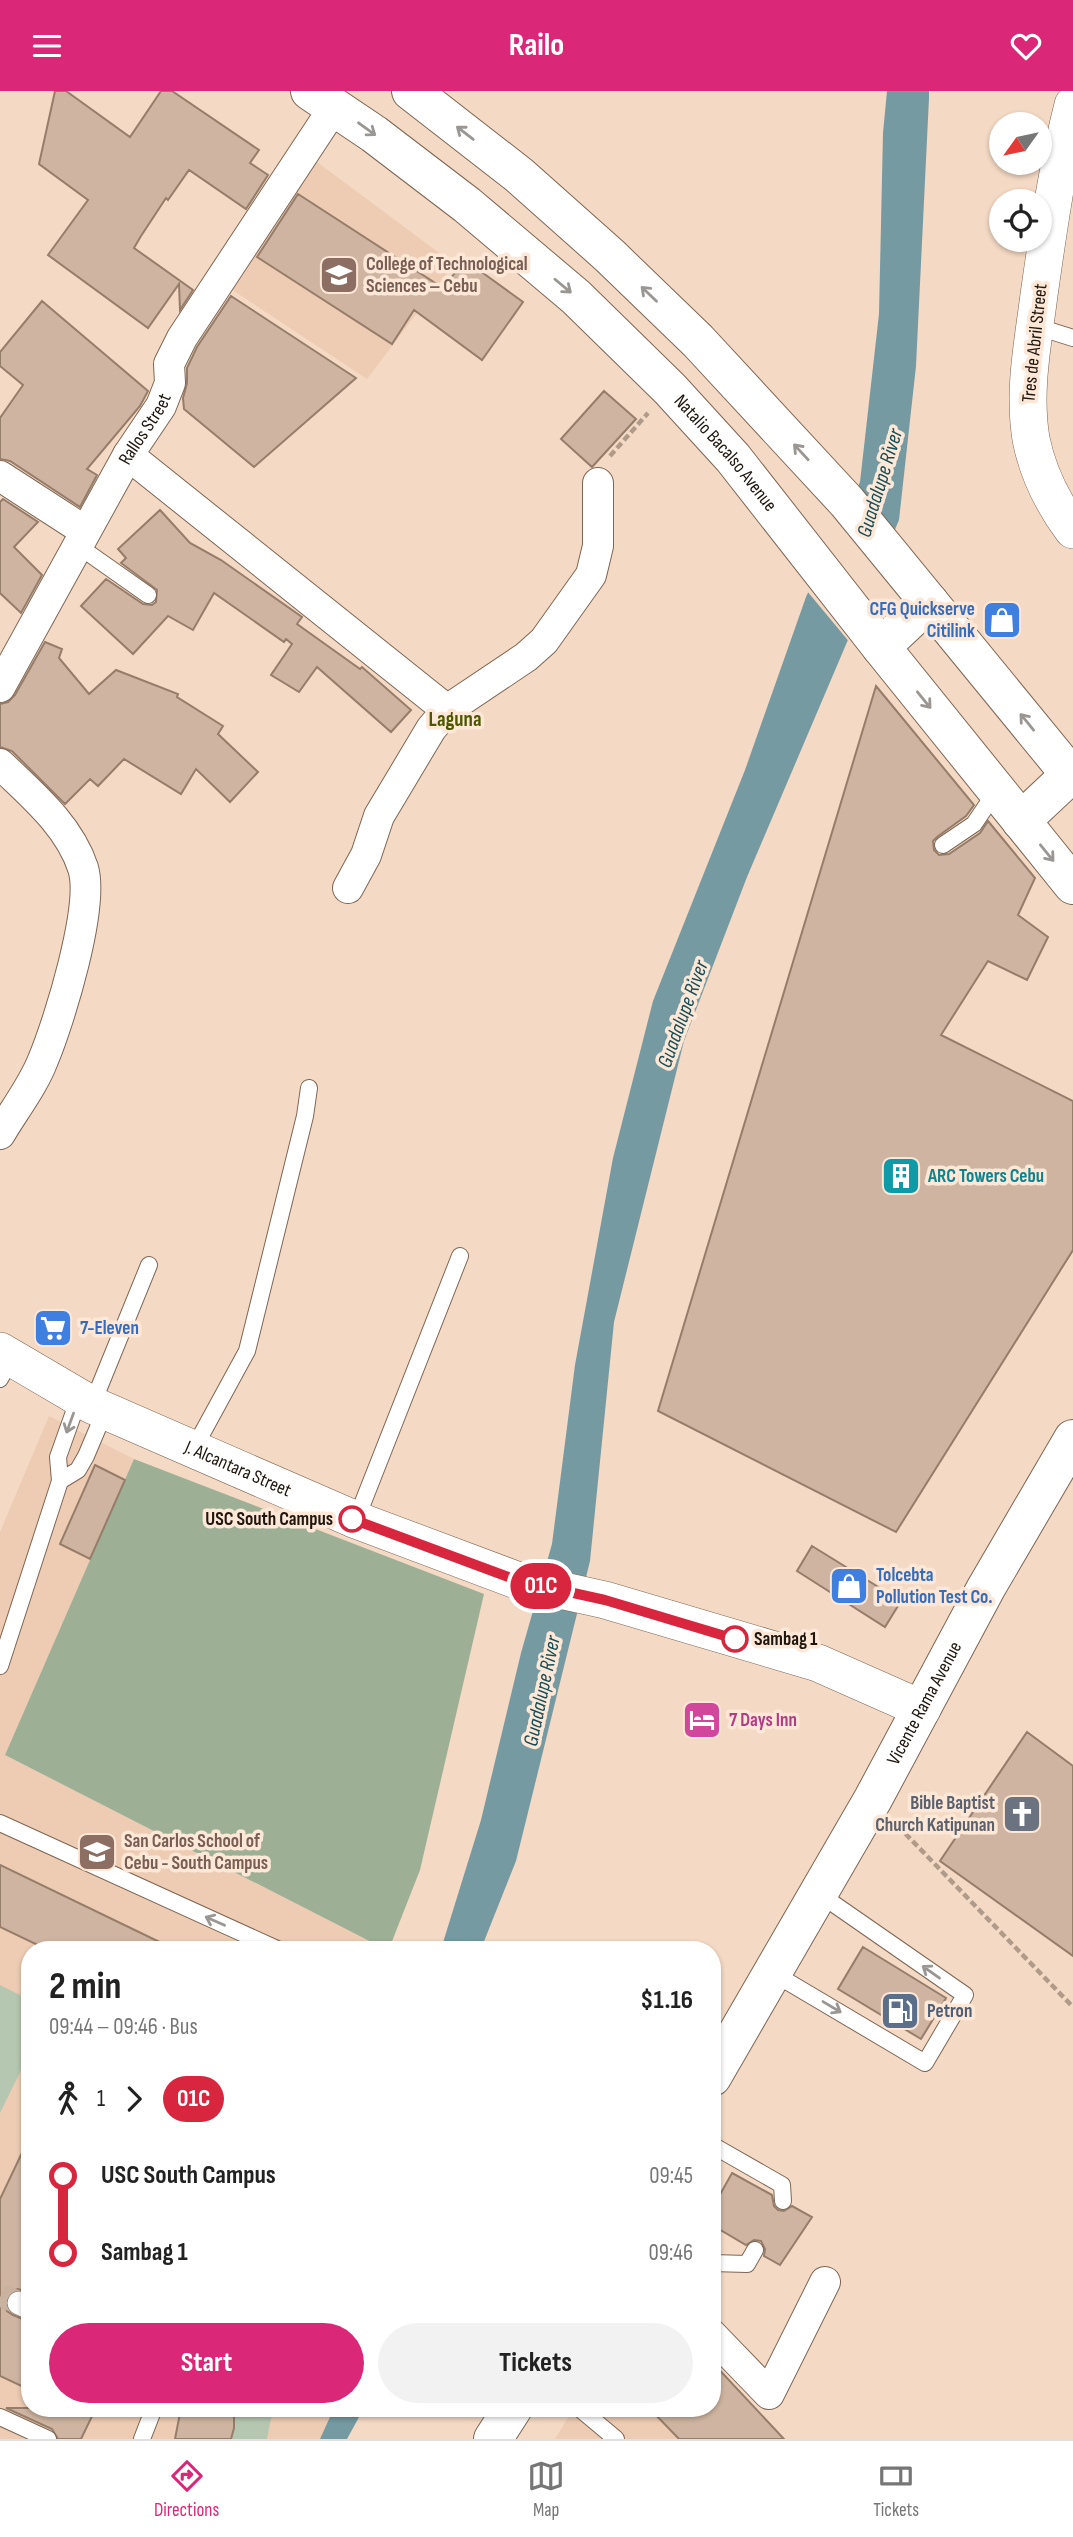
<!DOCTYPE html>
<html lang="en">
<head>
<meta charset="utf-8">
<style>
  body { margin:0; font-family:"Sofia Sans Condensed",sans-serif; background:#f2f2f2; color:#222; height:100vh; display:flex; flex-direction:column; font-size:26px; white-space:nowrap }
  * { box-sizing:border-box; margin:0 }
  p { font-size:23px; color:#767676 }
  .icon { flex:none; width:38px; height:38px; fill:none; stroke:currentColor; stroke-width:2; stroke-linecap:round; stroke-linejoin:round }
  .map { position:relative; flex:1; overflow:hidden }
  .sheet { position:absolute; left:21px; top:1850px; width:700px; height:476px; display:flex; flex-direction:column; background:#fff; border-radius:28px; box-shadow:0 2px 5px #0004 }
  .sheet>* { flex:none }
  .badge { padding:0 14px; border-radius:23px; font-size:24px; line-height:46px }
  .needle { width:46px; rotate:237deg }
  .controls { position:absolute; left:989px; top:21px; display:grid; gap:14px }
  .controls a { display:grid; place-items:center; width:63px; height:63px; border-radius:50%; background:#fff; box-shadow:0 2px 5px #0004; font-size:35px }
  .map>.badge { position:absolute; translate:-50% -50%; box-shadow:0 0 0 4px #fff }
  .legs { display:flex; align-items:center; gap:10px; height:77px; padding:0 28px; font-size:23px }
  .legs p { margin-inline-start:auto }
  .head { display:flex; align-items:center; justify-content:space-between; height:119px; padding:0 28px }
  h1 { font-size:38px; font-weight:700; line-height:52px }
  .cta { display:flex; gap:14px; margin-top:auto; padding:14px 28px }
  .cta a { flex:1; height:80px; border-radius:42px; background:#db2777; color:#fff; font-size:28px; font-weight:700; line-height:80px; text-align:center }
  .cta a+a { background:#f2f2f2; color:#222 }
  ul { padding:0 28px; list-style:none }
  li { display:flex; align-items:center; gap:24px; height:77px; font-size:26px }
  li i { display:grid; place-items:center; width:10px; height:100%; margin:0 9px; background:currentColor }
  li i::after { content:''; width:18px; height:18px; margin:-9px; border:5px solid; border-radius:50%; background:#fff }
  li p { margin-inline-start:auto }
  li:first-child i { background:linear-gradient(#0000 50%,currentColor 0) }
  li:last-child i { background:linear-gradient(currentColor 50%,#0000 0) }
  header { display:flex; justify-content:space-between; align-items:center; height:91px; padding:0 28px; background:#db2777; color:#fff; font-size:32px; font-weight:700 }
  .tab-bar { display:flex; justify-content:space-around; align-items:center; height:98px; border-top:2px solid #e0e0e0; background:#fff; font-size:19px; color:#767676 }
  .tab-bar a { display:grid; justify-items:center; gap:4px }
  .tab-bar .current { color:#db2777 }
  .map>svg:first-child { display:block }
</style>
</head>
<body>
<header><svg class="icon" aria-label="menu" viewBox="0 0 24 24"><path d="M4 6h16M4 12h16M4 18h16"/></svg>Railo<svg class="icon" aria-label="heart" viewBox="0 0 24 24"><path d="M12 20l-8-8c-3-5 5-10 8-4 3-6 11-1 8 4z"/></svg></header>
<div class="map">
<svg width="1073" height="2348" viewBox="0 0 1073 2348">
  <rect width="100%" height="100%" fill="#f4d9c4"/>
  <!-- built -->
  <path fill="#edccb3" d="M 305,62 L 454,173 L 367,288 L 225,194 Z
    M 49,1325 L 134,1368 L 5,1664 L 385,1858 L 30,1858 L 30,2317 L 334,2317 L 320,2348 L 0,2348 L 0,1441 Z
    M 574,2317 L 712,2317 L 773,2348 L 555,2348 Z"/>
  <!-- green -->
  <path fill="#b6c7b1" d="M 0,1894 L 30,1909 L 30,1961 L 0,2022 Z
    M 234,2317 L 273,2317 L 267,2348 L 231,2348 L 234,2337 Z"/>
  <!-- forest -->
  <path fill="#9db096" d="M 134,1368 L 484,1503 L 420,1779 L 389,1858 L 385,1858 L 5,1664 Z"/>
  <!-- water -->
  <path fill="#759aa2" d="M 887,0 L 929,0 L 929,7 L 916,275 L 899,429 L 747,786 L 684,950 L 614,1231 L 590,1470 L 516,1770 L 481,1858 L 441,1858 L 481,1729 L 521,1562 L 552,1453 L 575,1274 L 613,1067 L 653,910 L 745,679 L 806,506 L 860,391 L 879,223 L 883,42 Z
    M 334,2317 L 364,2317 L 347,2348 L 320,2348 Z"/>
  <!-- pier -->
  <path fill="#f4d9c4" d="M 853,398 L 895,448 L 851,553 L 807,500 Z"/>
  <!-- building -->
  <path fill="#cfb5a1" stroke="#967d6a" stroke-width="2" d="M 55,0 L 66,0 L 130,46 L 161,0 L 172,0 L 259,59 L 250,72 L 268,84 L 246,118 L 189,79 L 168,109 L 166,107 L 141,145 L 134,157 L 193,199 L 180,219 L 179,193 L 148,237 L 48,164 L 88,109 L 39,73 Z
    M 298,103 L 443,197 L 465,169 L 523,211 L 482,269 L 414,219 L 392,253 L 257,166 Z
    M 231,205 L 356,287 L 254,376 L 184,318 L 183,307 L 187,292 L 187,277 L 197,256 Z
    M 42,210 L 148,300 L 140,315 L 87,378 L 97,384 L 80,416 L 10,370 L 0,368 L 0,327 L 23,294 L 0,275 L 0,261 Z
    M 604,300 L 636,328 L 592,376 L 561,348 Z
    M 3,408 L 38,431 L 14,456 L 42,484 L 21,522 L 0,502 L 0,411 Z
    M 160,419 L 190,452 L 221,469 L 302,526 L 297,533 L 360,578 L 362,576 L 411,619 L 391,641 L 317,576 L 299,601 L 271,584 L 292,553 L 286,548 L 284,551 L 214,502 L 193,539 L 168,525 L 133,563 L 81,515 L 106,488 L 143,513 L 152,514 L 156,511 L 157,499 L 121,472 L 126,467 L 118,458 Z
    M 45,551 L 62,558 L 59,567 L 89,603 L 116,579 L 178,603 L 177,606 L 223,635 L 218,643 L 258,681 L 230,711 L 196,678 L 181,703 L 124,668 L 98,695 L 90,688 L 65,713 L 12,660 L 0,656 L 0,613 L 8,611 L 15,604 Z
    M 876,595 L 974,714 L 966,725 L 937,746 L 933,750 L 934,759 L 939,764 L 949,763 L 980,742 L 988,730 L 1035,787 L 1018,824 L 1048,846 L 1027,889 L 988,870 L 941,944 L 1073,1010 L 1073,1159 L 896,1441 L 658,1320 Z
    M 95,1374 L 125,1389 L 90,1468 L 60,1453 Z
    M 812,1455 L 901,1510 L 885,1536 L 797,1480 Z
    M 1027,1641 L 1073,1675 L 1073,1865 L 940,1770 Z
    M 0,1774 L 174,1858 L 46,1858 L 0,1836 Z
    M 863,1856 L 946,1907 L 921,1948 L 838,1898 Z
    M 30,2045 L 30,2202 L 18,2198 L 11,2200 L 7,2206 L 5,2213 L 7,2220 L 13,2224 L 30,2231 L 30,2299 L 0,2285 L 0,2108 Z
    M 732,2082 L 772,2104 L 774,2115 L 778,2119 L 784,2120 L 792,2115 L 812,2126 L 780,2174 L 764,2165 L 765,2158 L 761,2150 L 754,2149 L 746,2154 L 712,2134 L 712,2118 Z
    M 712,2271 L 784,2348 L 679,2348 L 649,2317 L 712,2317 Z
    M 6,2317 L 96,2317 L 81,2348 L 58,2348 L 52,2338 Z
    M 181,2317 L 234,2317 L 234,2337 L 231,2348 L 175,2348 Z"/>
  <g fill="none" stroke-linecap="round" stroke-linejoin="round">
    <!-- pedestrian-tunnel -->
    <path stroke="#c9b2a0" stroke-width="23" stroke-dasharray="23 11" stroke-linecap="butt" d="M 1,2204 L 19,2212"/>
    <!-- service casing -->
    <g stroke="#7e6654" stroke-width="18">
      <path id="service" d="M 1035,235 L 1073,247
        M 77,454 L 148,504
        M 943,754 L 974,733 L 997,699
        M 0,1288 L 11,1268
        M 92,1314 L 149,1174
        M 193,1359 L 247,1260 L 305,1025 L 309,997
        M 60,1390 L 78,1379 L 86,1365 L 105,1320
        M 356,1429 L 460,1165
        M 0,1575 L 60,1390 L 58,1366 L 79,1307
        M 0,1732 L 277,1858
        M 773,1882 L 925,1972 L 965,1904 L 818,1802
        M 712,2054 L 782,2094 L 783,2110
        M 712,2172 L 747,2173 L 755,2159
        M 579,2317 L 616,2348
        M 0,2326 L 48,2348
        M 142,2348 L 154,2317"/>
    </g>
    <!-- pedestrian casing -->
    <g stroke="#7e6654" stroke-width="24">
      <path id="pedestrian" d="M 19,2212 L 30,2217"/>
    </g>
    <!-- minor casing -->
    <g stroke="#7e6654" stroke-width="32">
      <g id="minor">
        <path d="M 128,364 L 447,619"/>
        <path d="M 0,385 L 85,440"/>
        <path id="s1" d="M 0,596 L 128,364 L 161,315 L 170,292 L 169,273 L 182,247 L 335,15"/>
        <path d="M 0,673 C 31,703 69,734 83,777 C 95,815 59,931 43,969 C 33,995 14,1019 0,1043"/>
        <path d="M 348,797 L 366,764 L 379,725 L 431,638 L 447,619 L 526,566 L 544,550 L 591,484 L 598,455 L 598,392"/>
        <path d="M 712,2244 L 769,2303 L 825,2191"/>
      </g>
    </g>
    <!-- tertiary casing -->
    <g stroke="#7e6654" stroke-width="38">
      <g id="tertiary">
        <path d="M 1073,14 C 1057,76 1048,141 1039,204 C 1033,252 1023,299 1031,348 C 1038,383 1052,411 1073,439"/>
        <path id="s2" d="M 0,1260 L 92,1314 L 356,1429 L 519,1490 L 605,1509 L 818,1572 L 922,1618"/>
      </g>
    </g>
    <!-- secondary casing -->
    <g stroke="#7e6654" stroke-width="40">
      <g id="secondary">
        <path id="s3" d="M 712,1986 L 873,1708 L 986,1497 L 1073,1348"/>
        <path d="M 493,2348 L 513,2317"/>
      </g>
    </g>
    <!-- primary casing -->
    <g stroke="#7e6654" stroke-width="40">
      <g id="primary">
        <path id="s4" d="M 310,0 L 374,43 L 467,114 L 576,206 L 670,298 L 733,367 L 881,556 L 1073,794"/>
        <path d="M 411,0 L 519,84 L 610,165 L 698,250 L 847,411 L 1073,687"/>
        <path d="M 881,556 L 929,511"/>
        <path d="M 1021,730 L 1070,684"/>
      </g>
    </g>
    <!-- path -->
    <path stroke="#b09b8a" stroke-width="4.5" stroke-dasharray="7 3.5" stroke-linecap="butt" d="M 610,365 L 648,322
      M 898,1735 L 1073,1916"/>
    <!-- service -->
    <use href="#service" stroke="#fff" stroke-width="16"/>
    <!-- pedestrian -->
    <use href="#pedestrian" stroke="#fff" stroke-width="23"/>
    <!-- minor -->
    <use href="#minor" stroke="#fff" stroke-width="30"/>
    <!-- tertiary -->
    <use href="#tertiary" stroke="#fff" stroke-width="37"/>
    <!-- secondary -->
    <use href="#secondary" stroke="#fff" stroke-width="38"/>
    <!-- primary -->
    <use href="#primary" stroke="#fff" stroke-width="38"/>
  </g>
  <!-- one-way arrows -->
  <defs><path id="oneway-shaft" d="M-6 0H5M1.5-3L5.5 0L1.5 3" fill="none" stroke-width="1.6" stroke-linecap="round" stroke-linejoin="round" transform="scale(1.75)"/></defs>
  <g stroke="#9a9693">
    <use href="#oneway-shaft" transform="translate(367 38) rotate(36)"/>
    <use href="#oneway-shaft" transform="translate(465 42) rotate(-142)"/>
    <use href="#oneway-shaft" transform="translate(563 195) rotate(40)"/>
    <use href="#oneway-shaft" transform="translate(649 203) rotate(-136)"/>
    <use href="#oneway-shaft" transform="translate(801 361) rotate(-133)"/>
    <use href="#oneway-shaft" transform="translate(924 609) rotate(51)"/>
    <use href="#oneway-shaft" transform="translate(1027 631) rotate(-129)"/>
    <use href="#oneway-shaft" transform="translate(1047 762) rotate(51)"/>
    <use href="#oneway-shaft" transform="translate(70 1332) rotate(110)"/>
    <use href="#oneway-shaft" transform="translate(215 1830) rotate(-156)"/>
    <use href="#oneway-shaft" transform="translate(931 1881) rotate(-145)"/>
    <use href="#oneway-shaft" transform="translate(832 1916) rotate(31)"/>
  </g>
  <g fill="none" stroke-linecap="round" stroke-linejoin="round">
    <!-- line-1 casing -->
    <g stroke="#fff" stroke-width="16">
      <path id="line-1" d="M 352,1428 L 519,1490 L 605,1509 L 735,1548"/>
    </g>
    <!-- line-1 -->
    <use href="#line-1" stroke="#d7263d" stroke-width="10"/>
  </g>
  <!-- icons -->
  <defs>
    <g id="university-square" transform="scale(2.0125)"><rect x="-9" y="-9" width="18" height="18" rx="4" fill="#8d6e63" stroke="#fde7d6"/><path d="M0-5L7-2L0 1L-7-2ZM-4 1L0 2.5L4 1V4Q0 6-4 4Z" fill="#fff"/></g>
    <g id="shop-square" transform="scale(2.0125)"><rect x="-9" y="-9" width="18" height="18" rx="4" fill="#3f7fe0" stroke="#fde7d6"/><path d="M-5-2.5h2.3a2.7 3.5 0 0 1 5.4 0H5L5.5 6h-11ZM-1.5-2.5h3a1.5 2.3 0 0 0-3 0Z" fill="#fff"/></g>
    <g id="building-square" transform="scale(2.0125)"><rect x="-9" y="-9" width="18" height="18" rx="4" fill="#0f9aa8" stroke="#fde7d6"/><path d="M-4-6H4V6H1V3H-1V6H-4ZM-2.5-4.3h1.7v1.8h-1.7ZM.8-4.3h1.7v1.8H.8ZM-2.5-1h1.7V.8h-1.7ZM.8-1h1.7V.8H.8Z" fill="#fff"/></g>
    <g id="supermarket-square" transform="scale(2.0125)"><rect x="-9" y="-9" width="18" height="18" rx="4" fill="#3f7fe0" stroke="#fde7d6"/><path d="M-6-5.5h2.5l.6 2H6L4.5 2H-2.5L-4.4-4H-6ZM-1.5 3.2a1.3 1.3 0 1 0 .1 0ZM3 3.2a1.3 1.3 0 1 0 .1 0Z" fill="#fff"/></g>
    <g id="hotel-square" transform="scale(2.0125)"><rect x="-9" y="-9" width="18" height="18" rx="4" fill="#d1479c" stroke="#fde7d6"/><path d="M-6-4.5h1.5V1H6V5H4.5V3h-9V5H-6ZM-4 0a1.8 1.8 0 1 1 3.6 0ZM.5 0V-2.5h3Q6-2.5 6 0Z" fill="#fff"/></g>
    <g id="church-square" transform="scale(2.0125)"><rect x="-9" y="-9" width="18" height="18" rx="4" fill="#6b7280" stroke="#fde7d6"/><path d="M-1.2-6h2.4v3.5h3.3v2.4h-3.3V6h-2.4V-.1h-3.3v-2.4h3.3Z" fill="#fff"/></g>
    <g id="fuel-square" transform="scale(2.0125)"><rect x="-9" y="-9" width="18" height="18" rx="4" fill="#5c6f8a" stroke="#fde7d6"/><path d="M-5.5-6h7V0h2V4h1.3V-2.5L3-4.5l.8-.8L6-3V5H2.5V1h-1V6h-7ZM-4.2-4.7v3.2H.2V-4.7Z" fill="#fff"/></g>
  </defs>
  <g fill-rule="evenodd">
    <use href="#university-square" x="339" y="184"/>
    <use href="#shop-square" x="1002" y="529"/>
    <use href="#building-square" x="901" y="1085"/>
    <use href="#supermarket-square" x="53" y="1237"/>
    <use href="#shop-square" x="849" y="1495"/>
    <use href="#hotel-square" x="702" y="1629"/>
    <use href="#church-square" x="1022" y="1723"/>
    <use href="#university-square" x="97" y="1761"/>
    <use href="#fuel-square" x="900" y="1920"/>
  </g>
  <!-- markers -->
  <g fill="#fff" stroke="#d7263d" stroke-width="3.5">
    <circle cx="352" cy="1428" r="12"/>
    <circle cx="735" cy="1548" r="12"/>
  </g>
  <g text-anchor="middle" dominant-baseline="central" stroke-width="7" stroke-linejoin="round" paint-order="stroke">
    <!-- education labels -->
    <g font-size="19" font-weight="bold" fill="#785e54" stroke="#fde7d6" text-anchor="start">
      <text x="366" y="173">College of Technological<tspan x="366" dy="22">Sciences – Cebu</tspan></text>
      <text x="124" y="1750">San Carlos School of<tspan x="124" dy="22">Cebu - South Campus</tspan></text>
    </g>
    <!-- street labels -->
    <g font-size="19" fill="#1f160e" stroke="#fde7d6">
      <text transform="translate(1035 252) rotate(-84)">Tres de Abril Street</text>
      <text stroke="none"><textPath href="#s1" startOffset="296">Rallos Street</textPath></text>
      <text stroke="none"><textPath href="#s4" startOffset="553">Natalio Bacalso Avenue</textPath></text>
      <text stroke="none"><textPath href="#s2" startOffset="266">J. Alcantara Street</textPath></text>
      <text stroke="none"><textPath href="#s3" startOffset="430">Vicente Rama Avenue</textPath></text>
    </g>
    <!-- shop labels -->
    <g font-size="19" font-weight="bold" fill="#366cbe" stroke="#fde7d6" text-anchor="start">
      <text x="975" y="518" text-anchor="end">CFG Quickserve<tspan x="975" dy="22">Citilink</tspan></text>
      <text x="80" y="1237">7-Eleven</text>
      <text x="876" y="1484">Tolcebta<tspan x="876" dy="22">Pollution Test Co.</tspan></text>
    </g>
    <!-- culture labels -->
    <g font-size="19" font-weight="bold" fill="#0d838f" stroke="#fde7d6" text-anchor="start">
      <text x="928" y="1085">ARC Towers Cebu</text>
    </g>
    <!-- stop labels -->
    <g font-size="19" font-weight="bold" fill="#1f160e" stroke="#fde7d6" text-anchor="end">
      <text x="333" y="1428">USC South Campus</text>
      <text x="754" y="1548" text-anchor="start">Sambag 1</text>
    </g>
    <!-- hotel labels -->
    <g font-size="19" font-weight="bold" fill="#b23c85" stroke="#fde7d6" text-anchor="start">
      <text x="729" y="1629">7 Days Inn</text>
    </g>
    <!-- worship labels -->
    <g font-size="19" font-weight="bold" fill="#5b616d" stroke="#fde7d6" text-anchor="end">
      <text x="995" y="1712">Bible Baptist<tspan x="995" dy="22">Church Katipunan</tspan></text>
    </g>
    <!-- service labels -->
    <g font-size="19" font-weight="bold" fill="#4e5e75" stroke="#fde7d6" text-anchor="start">
      <text x="927" y="1920">Petron</text>
    </g>
    <!-- water labels -->
    <g font-size="21" font-style="italic" fill="#164d57" stroke="#fde7d6">
      <text transform="translate(880 392) rotate(-73)">Guadalupe River</text>
      <text transform="translate(683 923) rotate(-70)">Guadalupe River</text>
      <text transform="translate(542 1600) rotate(-78)">Guadalupe River</text>
    </g>
    <!-- neighbourhood labels -->
    <g font-size="21" font-weight="bold" fill="#4d5700" stroke="#fde7d6">
      <text x="455" y="628">Laguna</text>
    </g>
  </g>
</svg>
<div class="controls">
<a><svg class="needle" viewBox="-14 -14 28 28"><path d="M0-13l5 13h-10z" fill="#e53935"/><path d="M0 13l5-13h-10z" fill="#767676"/></svg></a>
<a><svg class="icon" aria-label="locate" viewBox="0 0 24 24"><circle cx="12" cy="12" r="6"/><path d="M12 2v4M12 18v4M2 12h4M18 12h4"/></svg></a>
</div>
<b class="badge" style="left:541px;top:1495px;background:#d7263d;color:#fff">01C</b>
<section class="sheet">
<div class="head"><div><h1>2 min</h1><p>09:44 – 09:46 · Bus</p></div><b>$1.16</b></div>
<div class="legs"><svg class="icon" aria-label="walk" viewBox="0 0 24 24"><circle cx="13" cy="4" r="2"/><path d="M13 8l-2 6 4 7M11 14l-3 7M7 12l3-4h3l4 4"/></svg>1<svg class="icon" aria-label="forward" viewBox="0 0 24 24"><path d="M9 5l7 7-7 7"/></svg><b class="badge" style="background:#d7263d;color:#fff">01C</b></div>
<ul>
<li><i style="color:#d7263d"></i><b>USC South Campus</b><p>09:45</p></li>
<li><i style="color:#d7263d"></i><b>Sambag 1</b><p>09:46</p></li>
</ul>
<div class="cta"><a>Start</a><a>Tickets</a></div>
</section>
</div>
<nav class="tab-bar">
<a class="current"><svg class="icon" aria-label="directions" viewBox="0 0 24 24"><path d="M12 3l9 9-9 9-9-9zM9 14v-3h6M13 9l2 2-2 2"/></svg>Directions</a>
<a><svg class="icon" aria-label="map" viewBox="0 0 24 24"><path d="M3 6l6-2 6 2 6-2v14l-6 2-6-2-6 2zM9 4v14M15 6v14"/></svg>Map</a>
<a><svg class="icon" aria-label="tickets" viewBox="0 0 24 24"><path d="M3 7h18v10H3zM15 7v10"/></svg>Tickets</a>
</nav>
</body>
</html>
